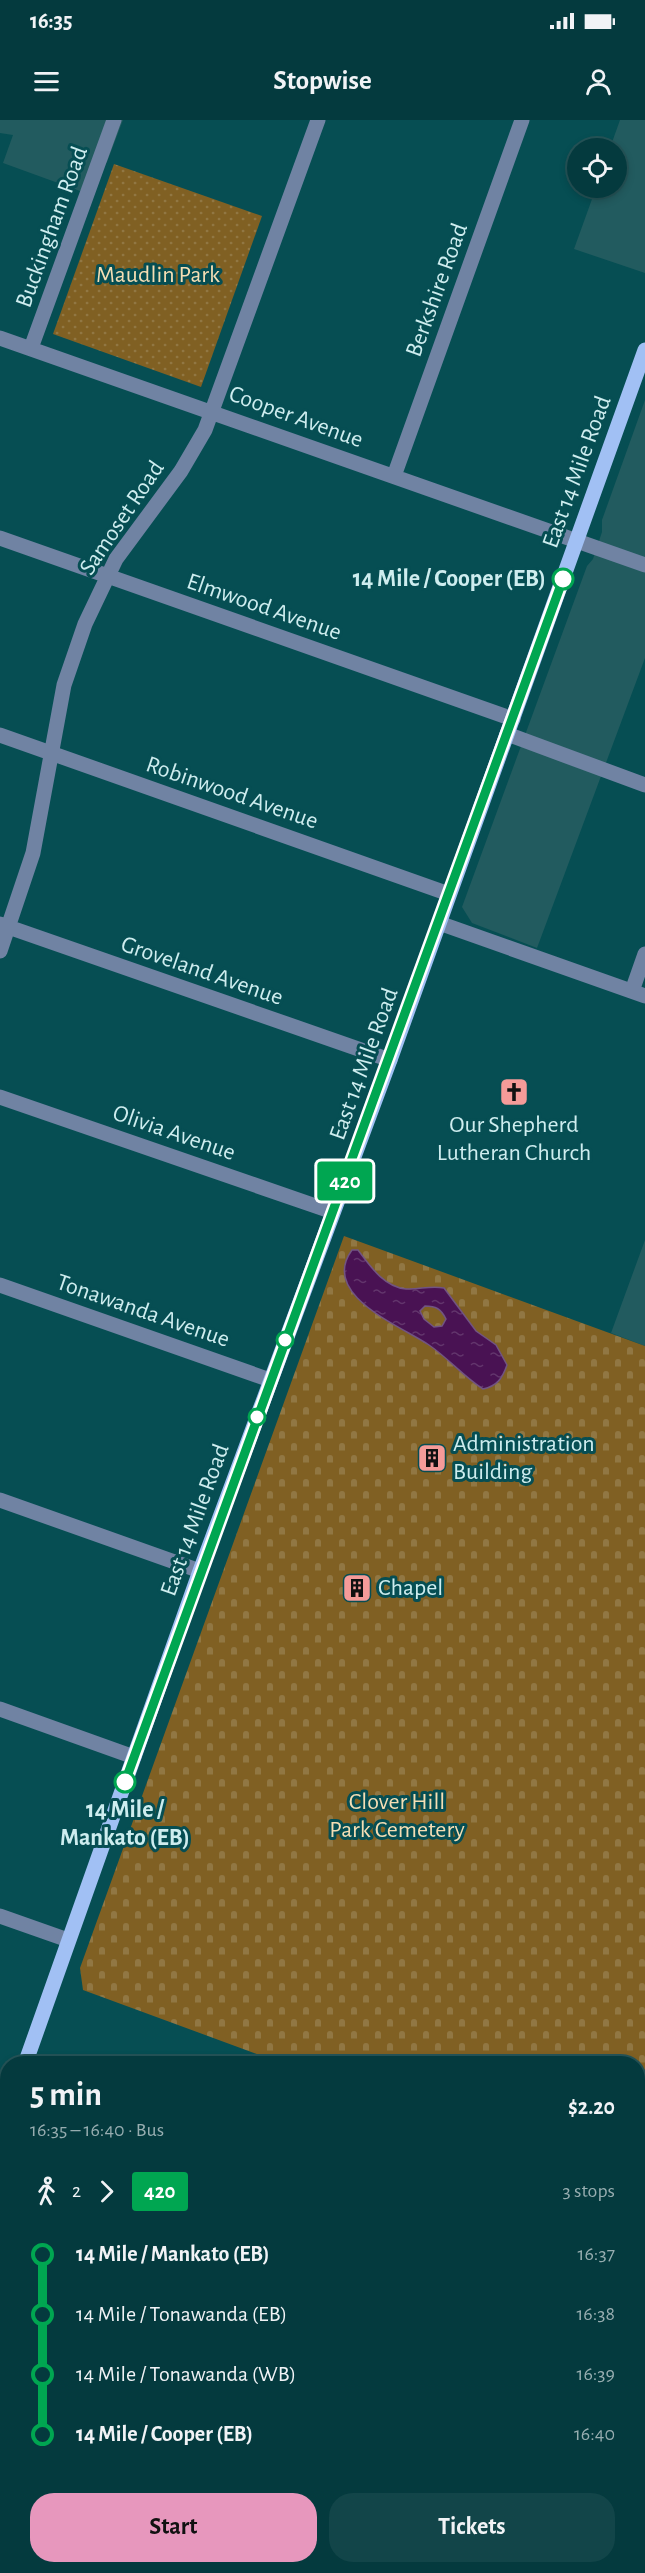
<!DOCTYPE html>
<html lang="en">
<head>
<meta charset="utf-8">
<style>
  body { margin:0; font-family:"Alegreya Sans",sans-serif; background:#124549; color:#f1f3f6; height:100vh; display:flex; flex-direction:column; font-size:22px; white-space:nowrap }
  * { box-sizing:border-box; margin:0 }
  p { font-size:20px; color:#97adb0 }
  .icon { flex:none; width:33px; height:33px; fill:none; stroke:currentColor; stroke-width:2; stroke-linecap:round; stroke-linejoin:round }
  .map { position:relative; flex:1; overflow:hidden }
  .sheet { position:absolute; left:0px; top:1936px; width:645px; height:518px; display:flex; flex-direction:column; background:#043a3e; border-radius:24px 24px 0 0; box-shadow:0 3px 9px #0003,0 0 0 2px #255458 }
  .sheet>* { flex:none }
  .badge { padding:0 12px; border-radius:4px; font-size:21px; line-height:39px }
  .fabs { position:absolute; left:567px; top:18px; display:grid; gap:12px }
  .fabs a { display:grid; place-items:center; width:60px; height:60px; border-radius:50%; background:#043a3e; box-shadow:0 3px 9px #0003,0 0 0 2px #255458; font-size:30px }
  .map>.badge { position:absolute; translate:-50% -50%; box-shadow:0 0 0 3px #fff }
  .legs { display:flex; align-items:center; gap:9px; height:66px; padding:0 30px; font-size:20px }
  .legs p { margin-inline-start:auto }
  .head { display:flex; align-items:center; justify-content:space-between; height:102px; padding:0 30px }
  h1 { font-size:33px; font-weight:700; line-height:45px }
  .action { display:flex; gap:12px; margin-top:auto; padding:12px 30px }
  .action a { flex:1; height:69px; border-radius:24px; background:#e797bd; color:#111; font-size:24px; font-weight:700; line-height:69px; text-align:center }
  .action a+a { background:#124549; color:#f1f3f6 }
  ul { padding:0 30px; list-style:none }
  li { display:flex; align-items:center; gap:21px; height:60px; font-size:22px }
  li i { display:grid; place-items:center; width:9px; height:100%; margin:0 8px; background:currentColor }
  li i::after { content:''; width:15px; height:15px; margin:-8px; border:4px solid; border-radius:50%; background:#043a3e }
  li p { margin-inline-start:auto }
  li:first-child i { background:linear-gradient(#0000 50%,currentColor 0) }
  li:last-child i { background:linear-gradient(currentColor 50%,#0000 0) }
  .status { display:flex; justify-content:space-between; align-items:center; height:42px; padding:0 30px; background:#043a3e; direction:ltr }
  .status svg { height:16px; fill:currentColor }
  header { display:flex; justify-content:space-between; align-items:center; height:78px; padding:0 30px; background:#043a3e; font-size:27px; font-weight:700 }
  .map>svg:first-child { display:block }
</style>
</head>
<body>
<div class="status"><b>16:35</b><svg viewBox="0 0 49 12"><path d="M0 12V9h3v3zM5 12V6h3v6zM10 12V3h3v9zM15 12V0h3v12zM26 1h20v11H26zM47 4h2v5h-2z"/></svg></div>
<header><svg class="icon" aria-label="menu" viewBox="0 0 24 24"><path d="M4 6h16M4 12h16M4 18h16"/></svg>Stopwise<svg class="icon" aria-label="person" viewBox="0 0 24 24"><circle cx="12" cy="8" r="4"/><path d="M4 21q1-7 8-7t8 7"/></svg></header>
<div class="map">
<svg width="645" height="2453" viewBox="0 0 645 2453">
  <defs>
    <pattern id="forest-firs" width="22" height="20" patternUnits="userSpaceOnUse" patternTransform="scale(1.5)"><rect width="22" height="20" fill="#806023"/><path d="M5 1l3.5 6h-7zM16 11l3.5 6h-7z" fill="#917743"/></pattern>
    <pattern id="cemetery-stones" width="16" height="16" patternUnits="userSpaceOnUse" patternTransform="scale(1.5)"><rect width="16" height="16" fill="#806023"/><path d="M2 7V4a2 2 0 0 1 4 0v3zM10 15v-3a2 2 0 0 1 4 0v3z" fill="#917743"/></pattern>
    <pattern id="park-dots" width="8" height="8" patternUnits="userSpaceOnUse" patternTransform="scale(1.5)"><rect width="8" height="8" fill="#806023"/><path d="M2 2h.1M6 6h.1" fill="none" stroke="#917743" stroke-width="1.8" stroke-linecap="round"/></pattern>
    <pattern id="water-ripples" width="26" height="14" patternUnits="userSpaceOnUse" patternTransform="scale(1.5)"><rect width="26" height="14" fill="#491253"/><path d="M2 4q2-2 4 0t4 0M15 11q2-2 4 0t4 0" fill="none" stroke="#62356c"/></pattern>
  </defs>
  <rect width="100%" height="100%" fill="#064e53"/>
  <!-- built -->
  <path fill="#225b5f" d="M 0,0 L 123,0 L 107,42 L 80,71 L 3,43 L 13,15 L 0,13 Z
    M 620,0 L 645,0 L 645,153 L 574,129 L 596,68 L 616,68 L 616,28 L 610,28 Z
    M 645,280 L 645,538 L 537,828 L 472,803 L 462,787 L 587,446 L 593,439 L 602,412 L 602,400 Z
    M 645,1120 L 645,1226 L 611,1213 Z
    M 645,2184 L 645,2450 L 631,2453 L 0,2453 L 0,2279 L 7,2278 L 8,2446 L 638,2446 L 638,2185 Z"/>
  <!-- forest -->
  <path fill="url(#forest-firs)" d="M 645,2141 L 645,2183 L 638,2184 L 638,2142 Z"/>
  <!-- cemetery -->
  <path fill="url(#cemetery-stones)" d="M 344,1116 L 645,1226 L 645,2056 L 638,2058 L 638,1944 L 284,1944 L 83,1870 L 80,1848 Z"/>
  <!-- park -->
  <path fill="url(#park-dots)" d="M 114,44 L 262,96 L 201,267 L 53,214 Z"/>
  <!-- water -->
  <path fill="url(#water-ripples)" stroke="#715482" stroke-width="1.5" fill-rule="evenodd" d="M 352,1130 L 358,1130 C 370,1146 384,1167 406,1169 C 419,1170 430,1165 444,1168 L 476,1211 L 496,1225 L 507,1245 C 502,1259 497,1266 483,1269 C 463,1256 448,1238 429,1225 C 401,1206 319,1175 352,1130 ZM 425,1186 C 436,1186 441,1189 446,1199 L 442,1206 L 434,1207 L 424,1199 L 420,1191 Z"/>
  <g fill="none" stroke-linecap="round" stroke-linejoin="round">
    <!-- minor -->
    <path stroke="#7083a3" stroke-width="15" d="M 0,218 L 645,445
      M 31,228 L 114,0
      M 394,356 L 522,0
      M 0,418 L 513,599
      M 507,614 L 645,665
      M 0,615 L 449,774
      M 439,803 L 645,876
      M 0,804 L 390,940
      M 0,831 L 33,733 L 64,565 L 85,504 L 116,439 L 181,351 L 205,310 L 318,0
      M 632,871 L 645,834
      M 0,977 L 333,1092
      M 0,1165 L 270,1260
      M 0,1380 L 200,1451
      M 0,1589 L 134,1637
      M 0,1796 L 68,1820"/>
    <!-- major -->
    <path stroke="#a1c0f4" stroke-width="15" d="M 25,1944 L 200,1451 L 390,940 L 645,230
      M 0,2015 L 8,1994"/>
    <!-- rail casing -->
    <g stroke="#a7ced1" stroke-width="6">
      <path id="rail" d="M 638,2110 L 645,2109
        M 638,2135 L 645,2134
        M 0,2219 L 8,2217
        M 0,2239 L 8,2238"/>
    </g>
    <!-- rail -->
    <use href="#rail" stroke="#064e53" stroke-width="4" stroke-dasharray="11" stroke-linecap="butt"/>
  </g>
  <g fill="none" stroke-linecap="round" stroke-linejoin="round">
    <!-- line-1 casing -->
    <g stroke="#fff" stroke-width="14">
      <path id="line-1" d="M 125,1662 L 563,459"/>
    </g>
    <!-- line-1 -->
    <use href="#line-1" stroke="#00a651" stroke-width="9"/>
  </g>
  <!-- icons -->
  <defs>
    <g id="church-square" transform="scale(1.5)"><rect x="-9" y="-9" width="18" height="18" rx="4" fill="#f59b99" stroke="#064e53"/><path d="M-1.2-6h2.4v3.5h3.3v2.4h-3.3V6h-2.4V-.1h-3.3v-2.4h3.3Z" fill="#111"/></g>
    <g id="building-square" transform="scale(1.5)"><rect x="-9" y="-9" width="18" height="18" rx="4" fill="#f59b99" stroke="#064e53"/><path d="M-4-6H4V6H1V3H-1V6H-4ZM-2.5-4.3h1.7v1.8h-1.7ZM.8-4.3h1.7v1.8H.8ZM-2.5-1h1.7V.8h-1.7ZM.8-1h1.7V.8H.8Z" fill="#111"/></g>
  </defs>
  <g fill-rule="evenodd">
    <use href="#church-square" x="514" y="972"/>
    <use href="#building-square" x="432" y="1338"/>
    <use href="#building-square" x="357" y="1468"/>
  </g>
  <!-- markers -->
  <g fill="#fff" stroke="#00a651" stroke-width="3">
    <circle cx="563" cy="459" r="10"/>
    <circle cx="285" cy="1220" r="8"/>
    <circle cx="257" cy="1297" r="8"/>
    <circle cx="125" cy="1662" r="10"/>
  </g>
  <g text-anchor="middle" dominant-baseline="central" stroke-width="6" stroke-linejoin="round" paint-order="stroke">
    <!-- street labels -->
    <g font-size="24" fill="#ceedef" stroke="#064e53">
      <text transform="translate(52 107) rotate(-70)">Buckingham Road</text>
      <text transform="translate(437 170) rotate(-70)">Berkshire Road</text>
      <text transform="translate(296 297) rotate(20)">Cooper Avenue</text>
      <text transform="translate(577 352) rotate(-70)">East 14 Mile Road</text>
      <text transform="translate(122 398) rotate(-56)">Samoset Road</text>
      <text transform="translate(264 487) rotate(19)">Elmwood Avenue</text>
      <text transform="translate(232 673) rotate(19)">Robinwood Avenue</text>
      <text transform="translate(202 851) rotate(19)">Groveland Avenue</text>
      <text transform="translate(364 944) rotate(-70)">East 14 Mile Road</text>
      <text transform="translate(174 1013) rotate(19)">Olivia Avenue</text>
      <text transform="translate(143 1191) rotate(19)">Tonawanda Avenue</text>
      <text transform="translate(195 1400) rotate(-70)">East 14 Mile Road</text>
    </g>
    <!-- park labels -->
    <g font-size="24" fill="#f5deb4" stroke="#064e53">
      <text x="158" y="155">Maudlin Park</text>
      <text x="397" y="1682">Clover Hill<tspan x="397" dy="28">Park Cemetery</tspan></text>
    </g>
    <!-- stop labels -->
    <g font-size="24" font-weight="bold" fill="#ceedef" stroke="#064e53" text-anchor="end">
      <text x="546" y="459">14 Mile / Cooper (EB)</text>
      <text x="125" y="1690" text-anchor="middle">14 Mile /<tspan x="125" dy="28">Mankato (EB)</tspan></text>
    </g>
    <!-- poi labels -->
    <g font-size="24" fill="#ceedef" stroke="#064e53" text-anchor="start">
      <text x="514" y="1005" text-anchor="middle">Our Shepherd<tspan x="514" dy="28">Lutheran Church</tspan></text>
      <text x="453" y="1324">Administration<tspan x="453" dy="28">Building</tspan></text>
      <text x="378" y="1468">Chapel</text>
    </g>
  </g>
</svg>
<div class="fabs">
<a><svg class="icon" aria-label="locate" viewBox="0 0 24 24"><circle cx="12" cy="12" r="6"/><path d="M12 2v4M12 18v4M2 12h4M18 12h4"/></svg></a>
</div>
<b class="badge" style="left:345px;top:1061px;background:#00a651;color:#fff">420</b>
<section class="sheet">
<div class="head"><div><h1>5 min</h1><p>16:35 – 16:40 · Bus</p></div><b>$2.20</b></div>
<div class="legs"><svg class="icon" aria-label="walk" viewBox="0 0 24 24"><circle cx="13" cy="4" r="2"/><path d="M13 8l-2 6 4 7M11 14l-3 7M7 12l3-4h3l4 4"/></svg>2<svg class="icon" aria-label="forward" viewBox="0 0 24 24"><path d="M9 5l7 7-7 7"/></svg><b class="badge" style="background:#00a651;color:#fff">420</b><p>3 stops</p></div>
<ul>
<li><i style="color:#00a651"></i><b>14 Mile / Mankato (EB)</b><p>16:37</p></li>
<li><i style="color:#00a651"></i><span>14 Mile / Tonawanda (EB)</span><p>16:38</p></li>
<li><i style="color:#00a651"></i><span>14 Mile / Tonawanda (WB)</span><p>16:39</p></li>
<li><i style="color:#00a651"></i><b>14 Mile / Cooper (EB)</b><p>16:40</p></li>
</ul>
<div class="action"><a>Start</a><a>Tickets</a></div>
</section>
</div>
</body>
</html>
